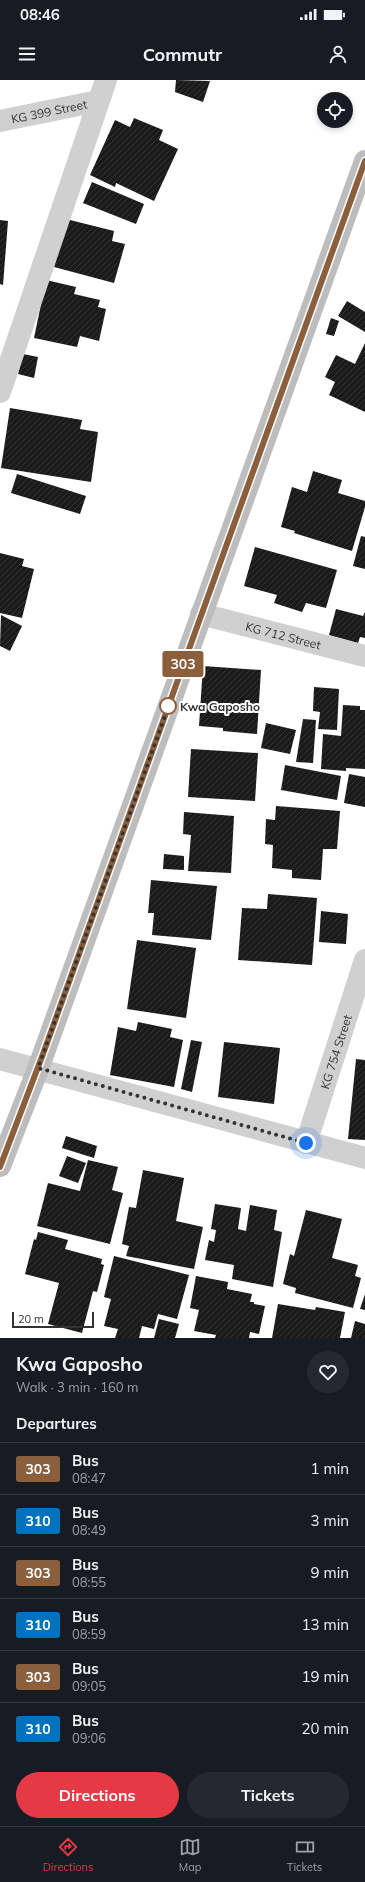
<!DOCTYPE html>
<html lang="en">
<head>
<meta charset="utf-8">
<style>
  body { margin:0; font-family:Mulish,sans-serif; background:#242831; color:#f1f3f6; height:100vh; display:flex; flex-direction:column; font-size:15px; white-space:nowrap }
  * { box-sizing:border-box; margin:0 }
  p { font-size:13px; color:#9ea1a6 }
  .icon { flex:none; width:22px; height:22px; fill:none; stroke:currentColor; stroke-width:2; stroke-linecap:round; stroke-linejoin:round }
  .map { position:relative; height:1258px; overflow:hidden }
  .side { display:flex; flex-direction:column; background:#171b24; flex:1 }
  .side>* { flex:none }
  .badge { padding:0 8px; border-radius:3px; font-size:14px; line-height:26px }
  .buttons { position:absolute; left:317px; top:12px; display:grid; gap:8px }
  .buttons a { display:grid; place-items:center; width:36px; height:36px; border-radius:50%; background:#171b24; box-shadow:0 2px 6px #0003; font-size:20px }
  .scale { position:absolute; left:12px; bottom:10px; width:82px; box-sizing:border-box; padding-left:4px; border:2px solid #333; border-top:0; font-size:11px; line-height:14px; white-space:nowrap; color:#333; -webkit-text-stroke:3px #fff; paint-order:stroke }
  .you { position:absolute; width:20px; height:20px; margin:-10px; border:3px solid #fff; border-radius:50%; background:#1a73e8; box-shadow:0 0 0 6px #1a73e833 }
  .map>.badge { position:absolute; translate:-50% -50%; box-shadow:0 0 0 2px #fff }
  h2 { padding:0 16px; font-size:15px; line-height:36px }
  .round { display:grid; place-items:center; flex:none; width:42px; height:42px; border-radius:21px; background:#242831 }
  .headline { display:flex; align-items:center; justify-content:space-between; height:68px; padding:0 16px }
  h1 { font-size:19px; font-weight:700; line-height:30px }
  .button { display:flex; gap:8px; margin-top:auto; padding:8px 16px }
  .button a { flex:1; height:46px; border-radius:24px; background:#e63946; color:#fff; font-size:16px; font-weight:700; line-height:46px; text-align:center }
  .button a+a { background:#242831; color:#f1f3f6 }
  ul { padding:0; list-style:none }
  li { display:flex; align-items:center; gap:12px; height:52px; padding:0 16px; border-top:1px solid #363941 }
  li div { flex:1 }
  li b { display:block; font-size:15px }
  li em { font-style:normal }
  li .badge { min-width:44px; font-weight:700; text-align:center }
  .status { display:flex; justify-content:space-between; align-items:center; height:28px; padding:0 20px; background:#171b24; direction:ltr }
  .status svg { height:11px; fill:currentColor }
  header { display:flex; justify-content:space-between; align-items:center; height:52px; padding:0 16px; background:#171b24; font-size:18px; font-weight:700 }
  .tab-bar { display:flex; justify-content:space-around; align-items:center; height:56px; border-top:1px solid #363941; background:#171b24; font-size:11px; color:#9ea1a6 }
  .tab-bar a { display:grid; justify-items:center; gap:2px }
  .tab-bar .active { color:#e63946 }
  .map>svg:first-child { display:block }
</style>
</head>
<body>
<div class="status"><b>08:46</b><svg viewBox="0 0 49 12"><path d="M0 12V9h3v3zM5 12V6h3v6zM10 12V3h3v9zM15 12V0h3v12zM26 1h20v11H26zM47 4h2v5h-2z"/></svg></div>
<header><svg class="icon" aria-label="menu" viewBox="0 0 24 24"><path d="M4 6h16M4 12h16M4 18h16"/></svg>Commutr<svg class="icon" aria-label="person" viewBox="0 0 24 24"><circle cx="12" cy="8" r="4"/><path d="M4 21q1-7 8-7t8 7"/></svg></header>
<div class="map">
<svg width="365" height="1258" viewBox="0 0 365 1258">
  <defs>
    <pattern id="building-hatch" width="6" height="6" patternUnits="userSpaceOnUse"><rect width="6" height="6" fill="#1a1a1a"/><path d="M-1 1l2-2M0 6l6-6M5 7l2-2" fill="none" stroke="#333"/></pattern>
  </defs>
  <rect width="100%" height="100%" fill="#fff"/>
  <!-- building -->
  <path fill="url(#building-hatch)" d="M 176,0 L 210,1 L 203,22 L 175,12 Z
    M 134,38 L 163,50 L 159,60 L 178,69 L 154,121 L 116,103 L 115,107 L 90,95 L 115,40 L 130,47 Z
    M 92,102 L 144,124 L 136,144 L 83,123 Z
    M 66,139 L 114,151 L 112,161 L 125,164 L 114,203 L 54,187 Z
    M 0,140 L 8,141 L 3,205 L 0,204 Z
    M 46,200 L 76,207 L 74,214 L 100,220 L 98,227 L 106,229 L 99,261 L 80,256 L 77,267 L 34,258 Z
    M 347,221 L 365,232 L 365,252 L 338,236 Z
    M 331,238 L 339,241 L 334,256 L 326,254 Z
    M 365,263 L 365,332 L 329,315 L 335,302 L 325,297 L 336,275 L 355,284 Z
    M 23,274 L 38,277 L 34,298 L 18,294 Z
    M 10,328 L 82,340 L 80,349 L 98,352 L 91,402 L 1,388 Z
    M 313,391 L 342,400 L 338,413 L 365,421 L 365,427 L 352,471 L 294,453 L 295,451 L 281,447 L 292,407 L 307,412 Z
    M 17,394 L 86,416 L 80,434 L 11,413 Z
    M 361,456 L 365,457 L 365,489 L 353,486 Z
    M 255,467 L 337,490 L 326,528 L 306,523 L 302,532 L 274,523 L 277,515 L 244,506 Z
    M 0,473 L 24,479 L 22,486 L 34,489 L 22,538 L 0,533 Z
    M 336,529 L 363,536 L 365,532 L 365,558 L 360,557 L 358,563 L 329,555 Z
    M 1,535 L 22,546 L 10,571 L 0,566 Z
    M 203,586 L 261,590 L 257,654 L 223,651 L 223,648 L 199,646 Z
    M 314,607 L 339,609 L 337,650 L 318,649 L 320,632 L 313,631 Z
    M 343,625 L 360,626 L 360,630 L 365,630 L 365,689 L 346,688 L 346,691 L 321,689 L 323,654 L 341,656 Z
    M 303,639 L 316,640 L 313,683 L 296,682 Z
    M 266,643 L 296,650 L 290,674 L 261,668 Z
    M 191,669 L 258,673 L 255,721 L 188,717 Z
    M 285,685 L 341,696 L 337,720 L 281,710 Z
    M 349,694 L 365,697 L 365,727 L 344,723 Z
    M 276,726 L 340,731 L 337,769 L 323,769 L 321,800 L 292,798 L 292,790 L 272,788 L 273,765 L 265,764 L 266,739 L 275,740 Z
    M 184,732 L 234,736 L 231,793 L 188,791 L 191,755 L 183,754 Z
    M 164,774 L 184,776 L 184,790 L 163,789 Z
    M 151,800 L 217,806 L 211,860 L 152,855 L 154,833 L 148,833 Z
    M 268,814 L 317,818 L 312,885 L 238,880 L 242,828 L 267,829 Z
    M 321,831 L 348,834 L 346,864 L 319,862 Z
    M 137,860 L 196,868 L 186,938 L 127,929 Z
    M 138,942 L 172,949 L 170,957 L 183,960 L 174,1007 L 110,995 L 118,947 L 136,951 Z
    M 191,960 L 202,962 L 192,1012 L 181,1009 Z
    M 224,962 L 280,968 L 274,1024 L 218,1017 Z
    M 356,979 L 365,980 L 365,1060 L 348,1059 Z
    M 66,1056 L 97,1066 L 94,1078 L 62,1068 Z
    M 67,1076 L 86,1083 L 78,1103 L 59,1096 Z
    M 88,1080 L 118,1087 L 112,1110 L 123,1113 L 110,1164 L 37,1146 L 48,1103 L 80,1111 Z
    M 143,1090 L 184,1098 L 176,1141 L 203,1147 L 194,1189 L 126,1176 L 129,1166 L 122,1164 L 129,1127 L 136,1128 Z
    M 215,1124 L 241,1128 L 238,1149 L 246,1151 L 250,1125 L 277,1130 L 274,1150 L 282,1152 L 273,1207 L 232,1199 L 234,1185 L 205,1180 L 209,1160 L 214,1162 L 216,1150 L 211,1149 Z
    M 306,1130 L 342,1139 L 332,1178 L 358,1185 L 355,1196 L 361,1198 L 353,1228 L 295,1213 L 296,1208 L 283,1204 L 290,1174 L 294,1176 Z
    M 38,1152 L 68,1160 L 65,1169 L 102,1179 L 101,1184 L 104,1185 L 97,1212 L 93,1211 L 82,1253 L 48,1244 L 59,1203 L 25,1194 L 34,1159 L 36,1160 Z
    M 114,1176 L 189,1195 L 177,1239 L 158,1234 L 154,1249 L 142,1246 L 139,1258 L 115,1258 L 118,1249 L 104,1246 L 111,1219 L 104,1217 Z
    M 196,1196 L 228,1202 L 227,1209 L 252,1214 L 250,1222 L 254,1222 L 254,1224 L 265,1226 L 259,1254 L 250,1252 L 249,1258 L 215,1258 L 216,1255 L 194,1251 L 199,1230 L 190,1228 Z
    M 365,1214 L 365,1230 L 360,1229 Z
    M 278,1224 L 315,1230 L 316,1227 L 345,1232 L 340,1258 L 272,1258 Z
    M 159,1239 L 179,1244 L 175,1258 L 154,1258 Z
    M 355,1241 L 365,1244 L 365,1258 L 351,1258 Z"/>
  <g fill="none" stroke-linecap="round" stroke-linejoin="round">
    <!-- street -->
    <g stroke="#d0d0d0" stroke-width="22">
      <path id="s1" d="M 0,41 L 98,21"/>
      <path d="M 0,312 L 106,0"/>
      <path id="s2" d="M 201,534 L 365,576"/>
      <path d="M 0,979 L 365,1078"/>
      <path id="s3" d="M 306,1063 L 365,880"/>
    </g>
    <!-- secondary -->
    <path stroke="#bdbdbd" stroke-width="22" d="M 0,1086 L 38,989 L 365,81"/>
  </g>
  <g fill="none" stroke-linecap="round" stroke-linejoin="round">
    <!-- line casing -->
    <g stroke="#fff" stroke-width="9">
      <path id="line" d="M 0,1087 L 43,974 L 365,81"/>
    </g>
    <!-- line -->
    <use href="#line" stroke="#8b5e3c" stroke-width="6"/>
    <!-- walk -->
    <path stroke="#333" stroke-width="4" stroke-dasharray="0 7.2" d="M 168,626 L 170,622 L 38,988 L 306,1063"/>
  </g>
  <!-- markers -->
  <circle fill="#fff" stroke="#8b5e3c" stroke-width="2" cx="168" cy="626" r="8"/>
  <g text-anchor="middle" dominant-baseline="central" stroke-width="4" stroke-linejoin="round" paint-order="stroke">
    <!-- street labels -->
    <g font-size="12" fill="#333" stroke="#fff">
      <text stroke="none"><textPath href="#s1" startOffset="50">KG 399 Street</textPath></text>
      <text stroke="none"><textPath href="#s2" startOffset="85">KG 712 Street</textPath></text>
      <text stroke="none"><textPath href="#s3" startOffset="96">KG 754 Street</textPath></text>
    </g>
    <!-- stop labels -->
    <g font-size="12" font-weight="bold" fill="#333" stroke="#fff" text-anchor="start">
      <text x="180" y="626">Kwa Gaposho</text>
    </g>
  </g>
</svg>
<div class="buttons">
<a><svg class="icon" aria-label="locate" viewBox="0 0 24 24"><circle cx="12" cy="12" r="6"/><path d="M12 2v4M12 18v4M2 12h4M18 12h4"/></svg></a>
</div>
<div class="scale">20 m</div>
<div class="you" style="left:306px;top:1063px"></div>
<b class="badge" style="left:183px;top:584px;background:#8b5e3c;color:#fff">303</b>
</div>
<section class="side">
<div class="headline"><div><h1>Kwa Gaposho</h1><p>Walk · 3 min · 160 m</p></div><a class="round"><svg class="icon" aria-label="heart" viewBox="0 0 24 24"><path d="M12 20l-8-8c-3-5 5-10 8-4 3-6 11-1 8 4z"/></svg></a></div>
<h2>Departures</h2>
<ul>
<li><span class="badge" style="background:#8b5e3c;color:#fff">303</span><div><b>Bus</b><p>08:47</p></div><em>1 min</em></li>
<li><span class="badge" style="background:#0072bc;color:#fff">310</span><div><b>Bus</b><p>08:49</p></div><em>3 min</em></li>
<li><span class="badge" style="background:#8b5e3c;color:#fff">303</span><div><b>Bus</b><p>08:55</p></div><em>9 min</em></li>
<li><span class="badge" style="background:#0072bc;color:#fff">310</span><div><b>Bus</b><p>08:59</p></div><em>13 min</em></li>
<li><span class="badge" style="background:#8b5e3c;color:#fff">303</span><div><b>Bus</b><p>09:05</p></div><em>19 min</em></li>
<li><span class="badge" style="background:#0072bc;color:#fff">310</span><div><b>Bus</b><p>09:06</p></div><em>20 min</em></li>
</ul>
<div class="button"><a>Directions</a><a>Tickets</a></div>
</section>
<nav class="tab-bar">
<a class="active"><svg class="icon" aria-label="directions" viewBox="0 0 24 24"><path d="M12 3l9 9-9 9-9-9zM9 14v-3h6M13 9l2 2-2 2"/></svg>Directions</a>
<a><svg class="icon" aria-label="map" viewBox="0 0 24 24"><path d="M3 6l6-2 6 2 6-2v14l-6 2-6-2-6 2zM9 4v14M15 6v14"/></svg>Map</a>
<a><svg class="icon" aria-label="tickets" viewBox="0 0 24 24"><path d="M3 7h18v10H3zM15 7v10"/></svg>Tickets</a>
</nav>
</body>
</html>
